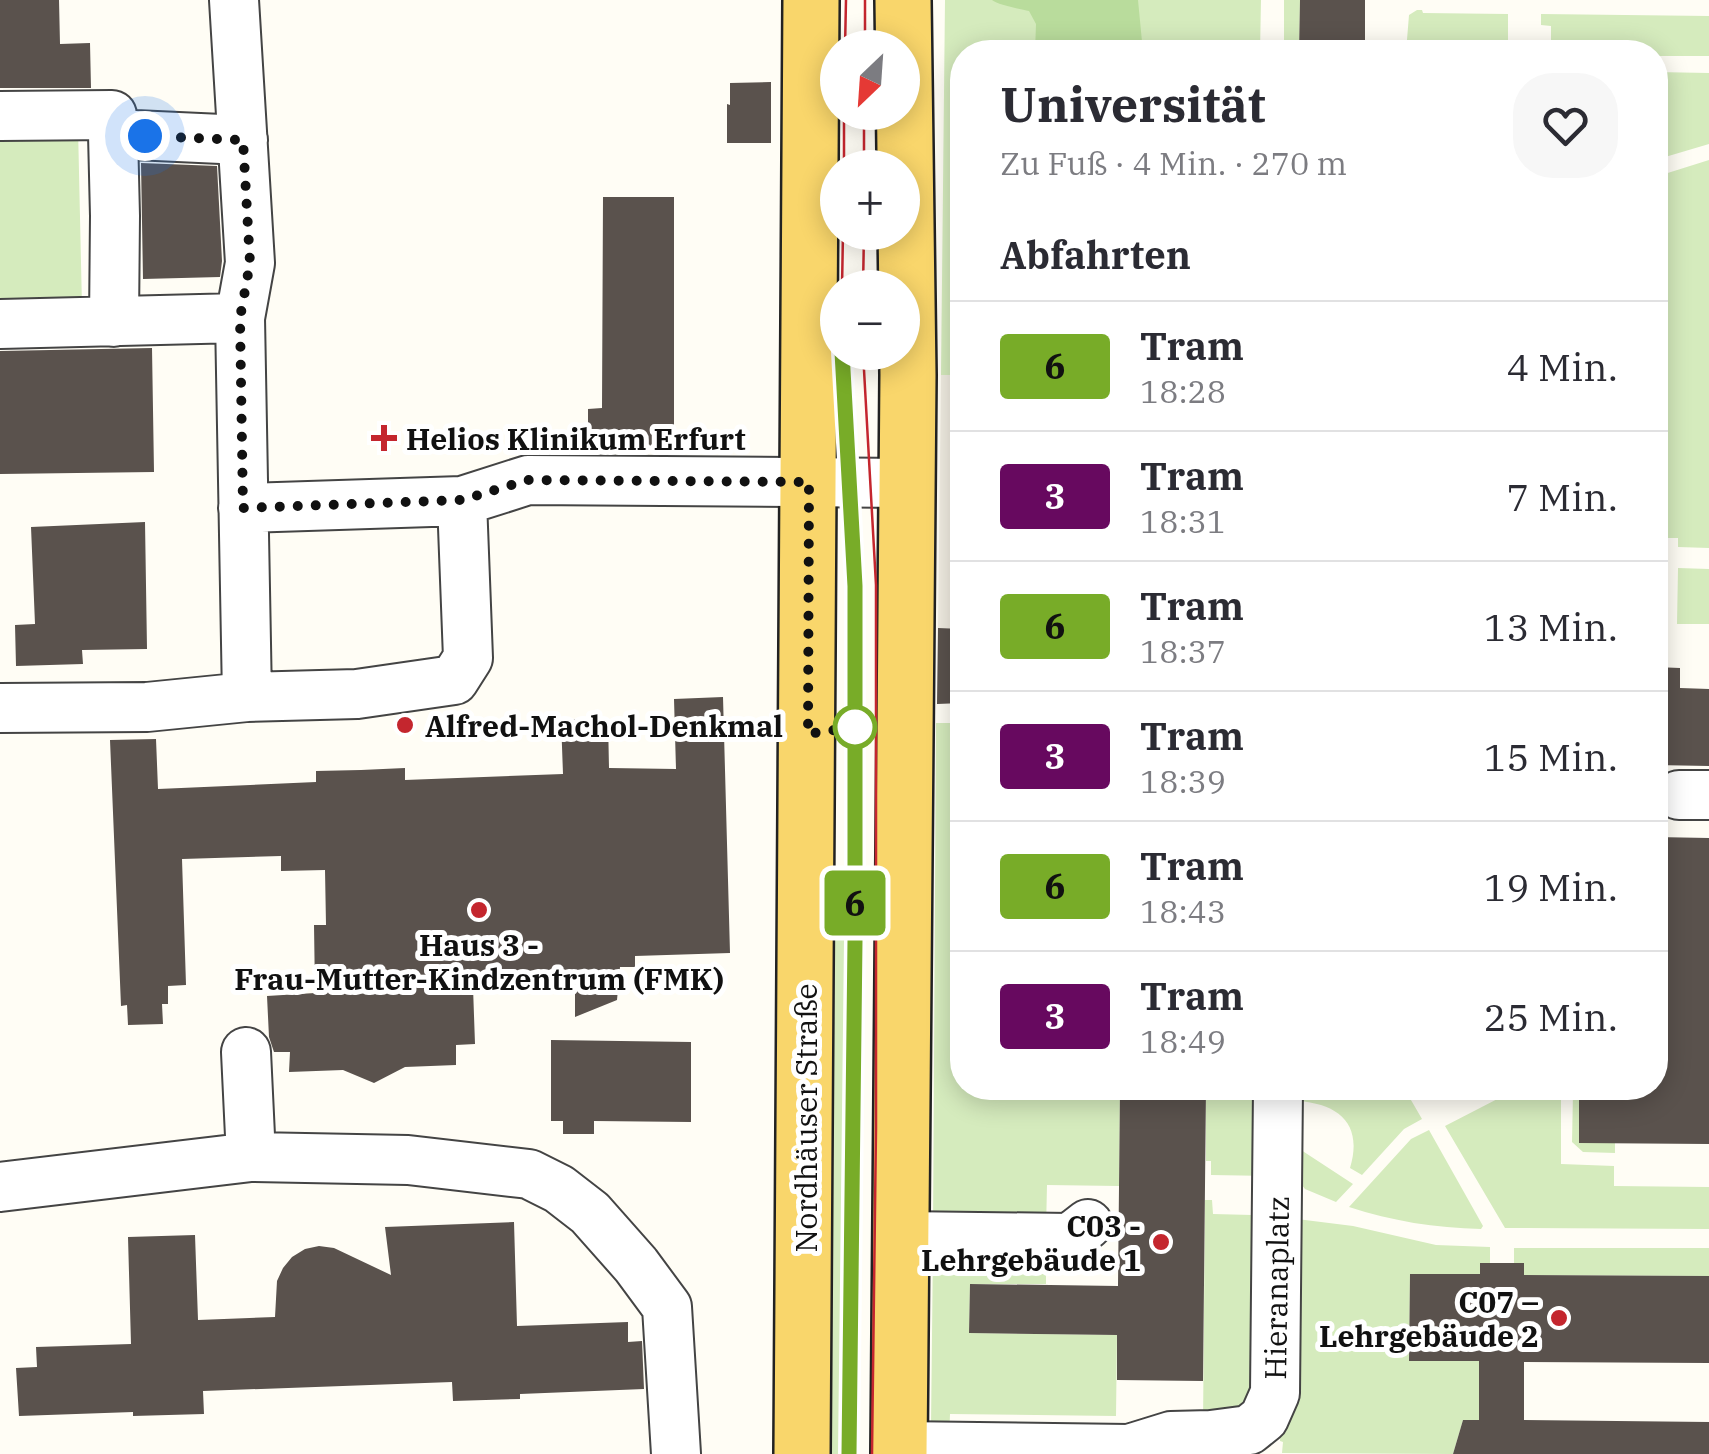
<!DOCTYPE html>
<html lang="de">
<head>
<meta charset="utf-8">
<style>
  body { margin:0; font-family:"IBM Plex Serif",serif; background:#f7f7f7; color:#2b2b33; height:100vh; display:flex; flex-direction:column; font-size:38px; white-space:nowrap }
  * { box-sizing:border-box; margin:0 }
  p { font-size:32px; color:#7c7c81 }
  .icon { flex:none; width:55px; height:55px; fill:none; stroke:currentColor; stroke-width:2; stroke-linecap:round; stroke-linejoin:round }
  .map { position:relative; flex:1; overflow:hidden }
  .side { position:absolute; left:950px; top:40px; width:718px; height:1060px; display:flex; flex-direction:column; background:#fff; border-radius:40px; box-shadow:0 5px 25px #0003 }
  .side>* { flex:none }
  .badge { padding:0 20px; border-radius:8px; font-size:35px; line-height:65px }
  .needle { width:65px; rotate:205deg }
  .controls { position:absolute; left:820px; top:30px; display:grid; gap:20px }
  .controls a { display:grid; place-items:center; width:100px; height:100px; border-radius:50%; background:#fff; box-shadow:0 5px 25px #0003; font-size:50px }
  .you { position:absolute; width:50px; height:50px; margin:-25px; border:8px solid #fff; border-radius:50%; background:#1a73e8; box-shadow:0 0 0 15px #1a73e833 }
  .map>.badge { position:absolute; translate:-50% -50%; box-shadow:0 0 0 5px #fff }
  h2 { padding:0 50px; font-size:38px; line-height:90px }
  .round { display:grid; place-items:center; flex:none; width:105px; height:105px; border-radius:40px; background:#f7f7f7 }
  .summary { display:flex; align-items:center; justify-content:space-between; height:170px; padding:0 50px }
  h1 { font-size:48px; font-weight:700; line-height:75px }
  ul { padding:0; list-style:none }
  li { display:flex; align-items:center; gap:30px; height:130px; padding:0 50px; border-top:2px solid #e1e1e2 }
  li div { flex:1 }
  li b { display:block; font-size:38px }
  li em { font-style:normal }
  li .badge { min-width:110px; font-weight:700; text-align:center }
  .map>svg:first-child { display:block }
</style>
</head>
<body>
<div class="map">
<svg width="1709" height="1454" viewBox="0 0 1709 1454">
  <rect width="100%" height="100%" fill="#fffdf5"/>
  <!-- green -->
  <path fill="#d5ebbd" d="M 945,0 L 1261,0 L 1260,52 L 962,52 L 962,375 L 941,375 Z
    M 1284,0 L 1300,0 L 1299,52 L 1284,52 Z
    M 1422,10 L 1423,13 L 1508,14 L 1508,52 L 1406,52 L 1409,15 L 1417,10 Z
    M 1541,14 L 1709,16 L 1709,56 L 1655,56 L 1655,52 L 1551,52 L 1551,26 L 1541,25 Z
    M 1655,72 L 1709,73 L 1709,144 L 1655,160 Z
    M 78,127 L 82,307 L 0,309 L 0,129 Z
    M 1709,160 L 1709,548 L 1678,547 L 1678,538 L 1655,538 L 1655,177 Z
    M 1678,568 L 1709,569 L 1709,624 L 1677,624 Z
    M 936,723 L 962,723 L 962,1088 L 1120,1088 L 1119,1186 L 1047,1185 L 1046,1230 L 933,1228 Z
    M 824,909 L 849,910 L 843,1454 L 820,1454 Z
    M 1206,1088 L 1270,1088 L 1271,1176 L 1211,1175 L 1211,1161 L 1206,1161 Z
    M 1288,1088 L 1404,1088 L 1422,1119 L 1404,1129 L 1362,1175 L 1350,1168 C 1363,1125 1340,1104 1298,1101 Z
    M 1509,1093 L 1561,1094 L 1561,1164 L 1614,1166 L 1614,1186 L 1709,1187 L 1709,1229 L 1505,1228 L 1445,1126 Z
    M 1573,1093 L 1579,1093 L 1579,1142 L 1615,1143 L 1615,1153 L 1583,1152 L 1572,1142 Z
    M 1429,1130 L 1483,1226 L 1481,1229 C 1435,1228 1392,1221 1349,1207 L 1411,1139 Z
    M 1298,1148 L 1353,1184 L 1336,1202 L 1305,1189 L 1298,1180 Z
    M 1205,1200 L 1212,1200 L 1213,1214 L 1252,1215 L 1253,1201 L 1269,1201 L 1261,1397 L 1203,1425 Z
    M 1289,1218 L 1353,1226 L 1436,1245 L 1490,1247 L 1490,1263 L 1480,1263 L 1480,1274 L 1410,1274 L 1409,1361 L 1479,1361 L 1479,1420 L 1463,1420 L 1453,1454 L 1282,1453 L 1283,1442 L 1280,1441 Z
    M 933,1245 L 1046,1247 L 1046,1284 L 970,1284 L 969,1333 L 1117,1335 L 1116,1416 L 950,1414 L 949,1438 L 931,1425 Z
    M 1514,1248 L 1709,1248 L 1709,1276 L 1524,1275 L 1524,1263 L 1514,1263 Z"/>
  <!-- forest -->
  <path fill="#b9dc9c" d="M 992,0 L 1138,0 L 1143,52 L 1035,52 L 1036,24 L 1029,11 C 1020,9 998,5 992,0 Z"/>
  <!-- plaza -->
  <path fill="#f1ede2" d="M 941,375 L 962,375 L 962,612 L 951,612 L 950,629 L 938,628 Z"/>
  <!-- building -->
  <path fill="#5a524d" d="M 0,0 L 59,0 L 60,44 L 90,43 L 91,88 L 0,88 Z
    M 1300,0 L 1365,0 L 1365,52 L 1299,52 Z
    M 771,82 L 771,143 L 727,143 L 727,104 L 730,105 L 730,83 Z
    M 141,163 L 217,166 L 222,261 L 220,277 L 143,279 Z
    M 603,197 L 674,197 L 674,446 L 588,447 L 588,409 L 602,408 Z
    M 152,348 L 154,472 L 0,474 L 0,351 Z
    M 145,522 L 147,649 L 82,650 L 83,664 L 16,666 L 15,625 L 35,624 L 31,527 Z
    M 938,628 L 962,629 L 962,703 L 937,704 Z
    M 1655,667 L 1680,668 L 1680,688 L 1709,689 L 1709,766 L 1655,765 Z
    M 723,697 L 730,953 L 635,956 L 635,967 L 620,967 L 617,1000 L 575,1017 L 575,987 L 569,988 L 570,982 L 473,987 L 475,1044 L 456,1045 L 456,1065 L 405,1067 L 374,1083 L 343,1070 L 289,1072 L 290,1052 L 274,1052 L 269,1037 L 267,996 L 315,993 L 314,925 L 326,925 L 325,870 L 281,871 L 281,856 L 182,859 L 186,985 L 168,986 L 168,1004 L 162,1004 L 163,1024 L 128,1025 L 127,1005 L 121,1006 L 110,740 L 156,739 L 158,789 L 316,782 L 316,771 L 361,770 L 405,768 L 405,780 L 563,774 L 561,719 L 608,719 L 609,768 L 676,769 L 674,699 Z
    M 1655,837 L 1709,838 L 1709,1144 L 1579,1143 L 1579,1088 L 1655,1088 Z
    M 551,1040 L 691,1042 L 691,1122 L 594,1121 L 594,1134 L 563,1134 L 563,1121 L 551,1121 Z
    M 1120,1088 L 1206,1088 L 1203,1381 L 1117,1380 L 1117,1335 L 969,1333 L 970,1284 L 1118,1286 Z
    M 514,1222 L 517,1326 L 628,1322 L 628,1342 L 642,1341 L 644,1389 L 520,1394 L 520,1399 L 453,1401 L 452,1382 L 203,1391 L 204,1414 L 133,1416 L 133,1412 L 19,1416 L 16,1368 L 37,1367 L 36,1347 L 131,1344 L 128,1237 L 195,1235 L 198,1320 L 275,1317 L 277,1281 L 283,1268 L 292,1257 L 305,1249 L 319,1246 L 334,1248 L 391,1275 L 385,1227 Z
    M 1480,1263 L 1524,1263 L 1524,1275 L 1709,1276 L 1709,1363 L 1524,1362 L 1524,1420 L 1709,1422 L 1709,1454 L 1453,1454 L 1463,1420 L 1479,1420 L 1479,1361 L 1409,1361 L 1410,1274 L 1480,1274 Z"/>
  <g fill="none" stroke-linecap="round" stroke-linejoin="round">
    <!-- minor casing -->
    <g stroke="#444" stroke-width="52">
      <path id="minor" d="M 234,0 L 250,263 L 240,318 L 247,697
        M 0,116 L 112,115 L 113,134 L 243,140
        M 113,134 L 115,216 L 114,322
        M 0,324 L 240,318
        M 243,508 L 462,501 L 528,480 L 907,483
        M 0,708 L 147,707 L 247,697 L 357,694 L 454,680 L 468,658 L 462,501
        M 1679,795 L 1709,795
        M 246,1052 L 251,1157
        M 0,1187 L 251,1157 L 408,1160 L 529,1174 L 559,1189 L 590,1213 L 636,1265 L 667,1307 L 676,1454
        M 901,1236 L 1070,1238 L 1088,1224
        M 899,1446 L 1129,1449 L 1171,1436 L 1211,1435 L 1249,1430 L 1264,1418 L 1275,1393 L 1278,1088"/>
    </g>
    <!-- major casing -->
    <g stroke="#222" stroke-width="60">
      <path id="major" d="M 802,1454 L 811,0
        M 899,1454 L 908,375 L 903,0"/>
    </g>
    <!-- minor -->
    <use href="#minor" stroke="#fff" stroke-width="48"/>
    <!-- major -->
    <use href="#major" stroke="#f9d66b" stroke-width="55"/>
    <!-- tram -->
    <path stroke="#c4262e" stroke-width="2.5" d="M 845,48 L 846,0
      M 865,48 L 865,0
      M 844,168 L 844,112
      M 864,168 L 864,112
      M 842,288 L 843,232
      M 863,288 L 864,232
      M 842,352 L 855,585 L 855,940 L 849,1454
      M 863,352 L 876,585 L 876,1128 L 872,1454"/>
  </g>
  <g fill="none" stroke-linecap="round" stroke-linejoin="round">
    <!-- line casing -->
    <g stroke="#fff" stroke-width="22">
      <path id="line" d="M 842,352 L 855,586 L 855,940 L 849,1454"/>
    </g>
    <!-- line -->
    <use href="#line" stroke="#78ac28" stroke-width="15"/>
    <!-- walk -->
    <path stroke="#111" stroke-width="10" stroke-dasharray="0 18" d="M 145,136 L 243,140 L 250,263 L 240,318 L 243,508 L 462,500 L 528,480 L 809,482 L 808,734 L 855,727"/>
  </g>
  <!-- markers -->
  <g fill="#c4262e" stroke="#fff" stroke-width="4">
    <path d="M379 423h10v10h10v10h-10v10h-10v-10h-10v-10h10z"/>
    <circle cx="405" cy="725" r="10"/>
    <circle cx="479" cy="910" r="10"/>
    <circle cx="1161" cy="1242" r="10"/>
    <circle cx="1559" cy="1318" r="10"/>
  </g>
  <circle fill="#fff" stroke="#78ac28" stroke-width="5" cx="855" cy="727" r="20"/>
  <g text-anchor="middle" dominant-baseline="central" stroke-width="10" stroke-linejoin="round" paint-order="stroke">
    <!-- poi labels -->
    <g font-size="30" font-weight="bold" fill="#111" stroke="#fff" text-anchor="start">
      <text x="406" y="438">Helios Klinikum Erfurt</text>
      <text x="425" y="725">Alfred-Machol-Denkmal</text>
      <text x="479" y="944" text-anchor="middle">Haus 3 -<tspan x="479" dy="34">Frau-Mutter-Kindzentrum (FMK)</tspan></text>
      <text x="1141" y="1225" text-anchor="end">C03 -<tspan x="1141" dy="34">Lehrgebäude 1</tspan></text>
      <text x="1539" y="1301" text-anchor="end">C07 –<tspan x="1539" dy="34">Lehrgebäude 2</tspan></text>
    </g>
    <!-- street labels -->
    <g font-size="30" fill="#111" stroke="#fff">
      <text transform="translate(805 1118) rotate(-90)">Nordhäuser Straße</text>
      <text transform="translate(1276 1288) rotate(-89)">Hieranaplatz</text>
    </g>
  </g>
</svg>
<div class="controls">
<a><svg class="needle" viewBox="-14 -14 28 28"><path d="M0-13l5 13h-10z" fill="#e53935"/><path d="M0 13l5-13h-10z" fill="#7c7c81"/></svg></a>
<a>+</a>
<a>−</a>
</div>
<div class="you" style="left:145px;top:136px"></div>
<b class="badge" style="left:855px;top:903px;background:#78ac28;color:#111">6</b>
<section class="side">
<div class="summary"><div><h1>Universität</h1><p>Zu Fuß · 4 Min. · 270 m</p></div><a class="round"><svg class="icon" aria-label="heart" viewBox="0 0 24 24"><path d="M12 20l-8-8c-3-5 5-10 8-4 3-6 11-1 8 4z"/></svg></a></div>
<h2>Abfahrten</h2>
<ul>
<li><span class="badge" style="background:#78ac28;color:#111">6</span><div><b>Tram</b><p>18:28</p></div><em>4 Min.</em></li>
<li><span class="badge" style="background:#67095f;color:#fff">3</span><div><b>Tram</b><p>18:31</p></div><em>7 Min.</em></li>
<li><span class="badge" style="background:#78ac28;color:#111">6</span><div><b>Tram</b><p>18:37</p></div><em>13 Min.</em></li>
<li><span class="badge" style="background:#67095f;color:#fff">3</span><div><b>Tram</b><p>18:39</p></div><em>15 Min.</em></li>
<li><span class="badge" style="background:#78ac28;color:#111">6</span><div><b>Tram</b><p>18:43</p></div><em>19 Min.</em></li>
<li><span class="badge" style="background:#67095f;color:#fff">3</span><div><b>Tram</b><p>18:49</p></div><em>25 Min.</em></li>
</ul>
</section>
</div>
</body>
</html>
